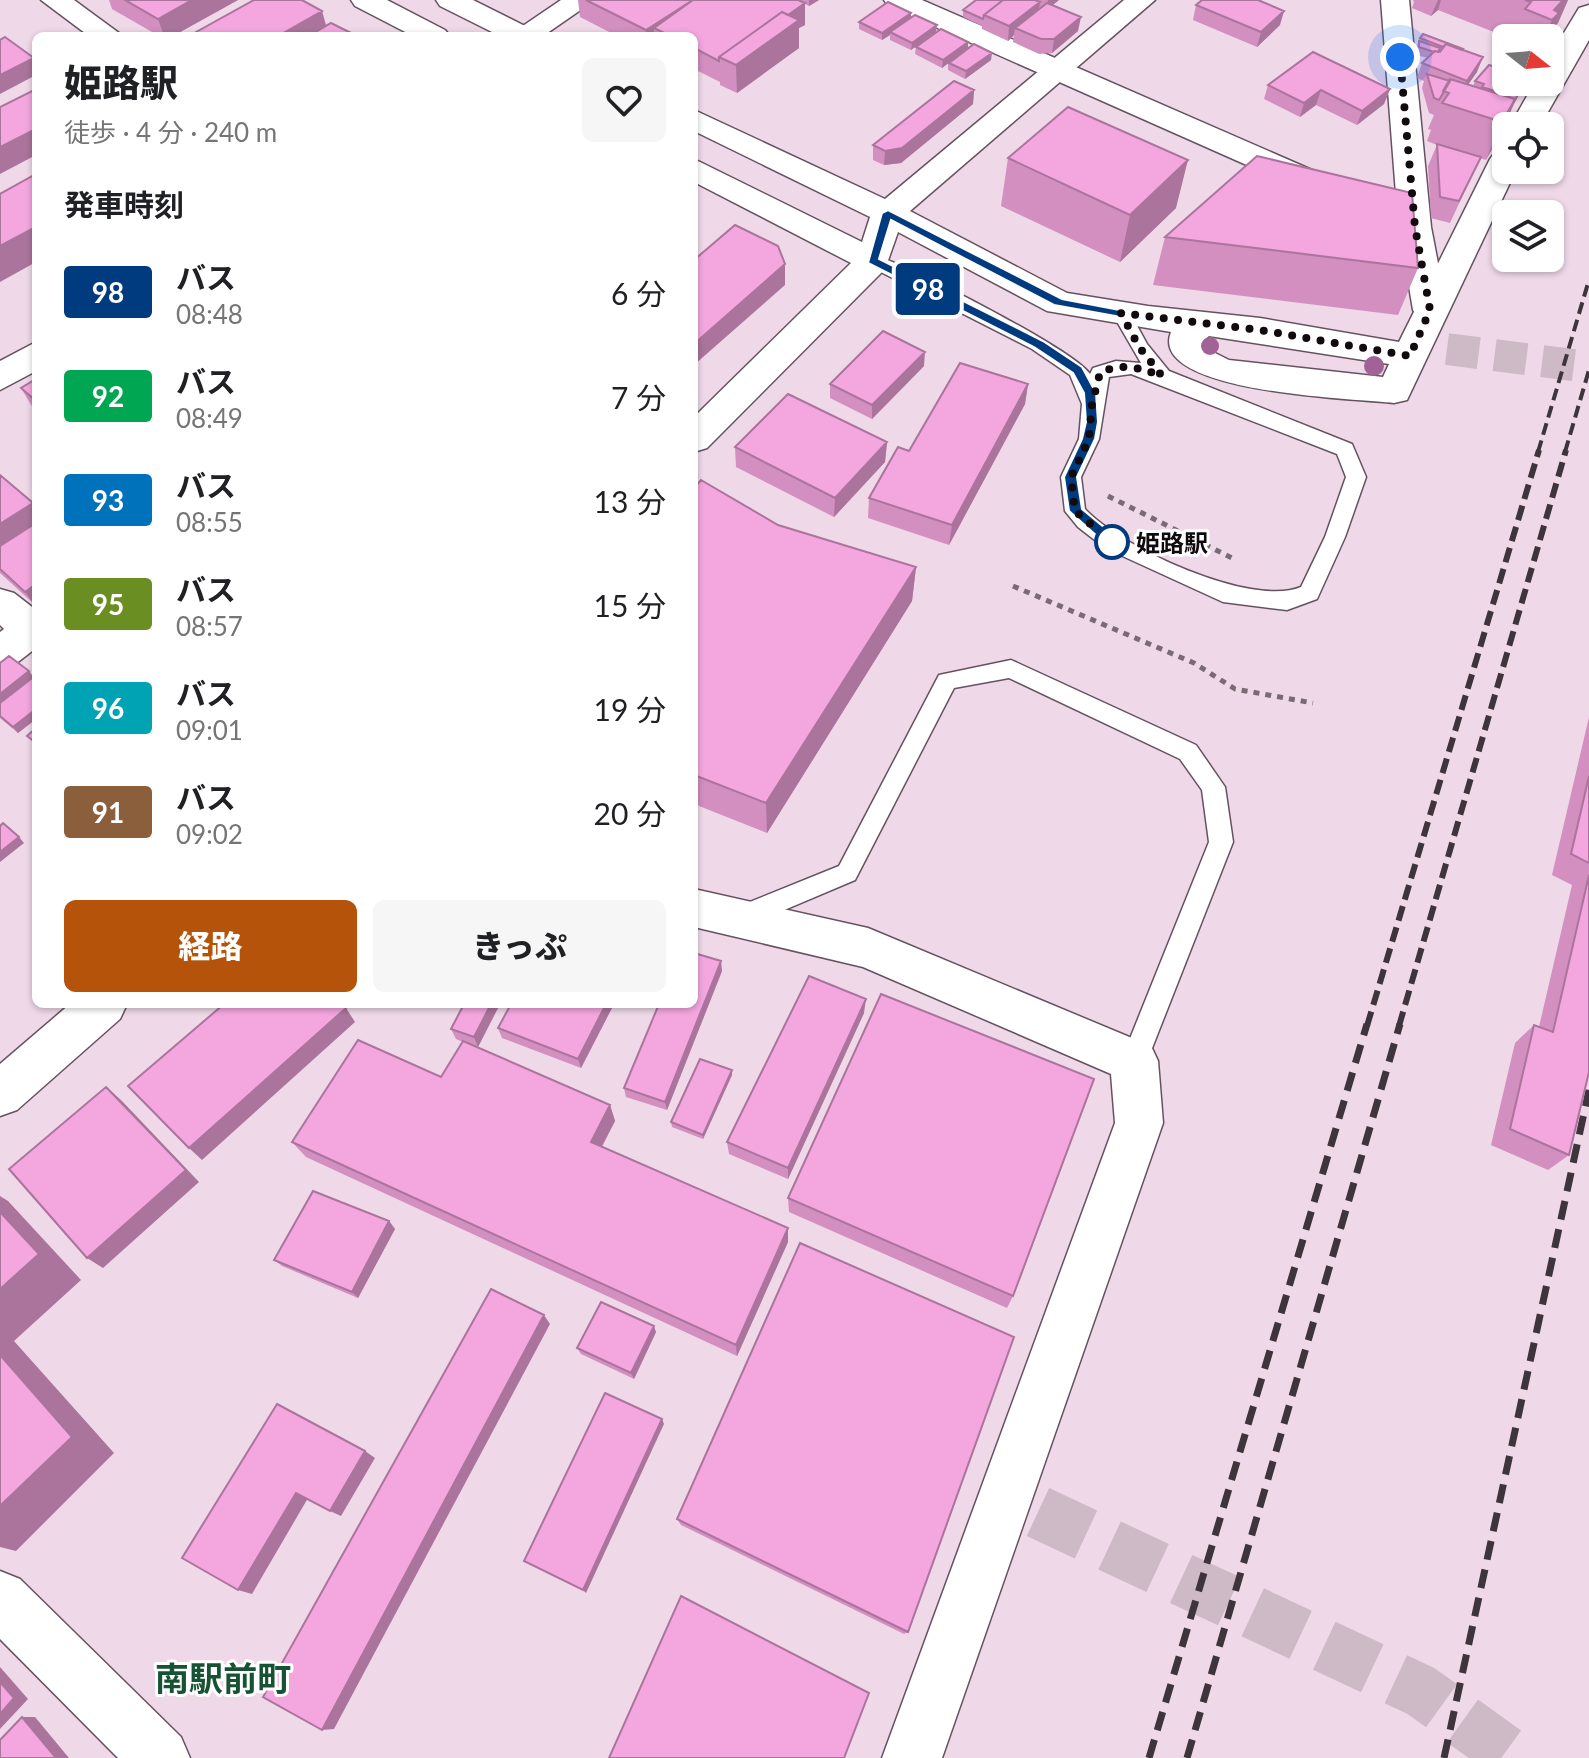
<!DOCTYPE html>
<html lang="ja">
<head>
<meta charset="utf-8">
<style>
  body { margin:0; font-family:Lato,"Noto Sans JP",sans-serif; background:#f6f6f6; color:#202124; height:100vh; display:flex; flex-direction:column; font-size:30px; white-space:nowrap }
  * { box-sizing:border-box; margin:0 }
  p { font-size:26px; color:#757577 }
  .icon { flex:none; width:44px; height:44px; fill:none; stroke:currentColor; stroke-width:2; stroke-linecap:round; stroke-linejoin:round }
  .map { position:relative; flex:1; overflow:hidden }
  .details { position:absolute; left:32px; top:32px; width:666px; height:976px; display:flex; flex-direction:column; background:#fff; border-radius:12px; box-shadow:0 2px 6px #0004 }
  .details>* { flex:none }
  .badge { padding:0 16px; border-radius:6px; font-size:28px; line-height:52px }
  .needle { width:52px; rotate:107deg }
  .buttons { position:absolute; left:1492px; top:24px; display:grid; gap:16px }
  .buttons a { display:grid; place-items:center; width:72px; height:72px; border-radius:12px; background:#fff; box-shadow:0 2px 6px #0004; font-size:40px }
  .you { position:absolute; width:40px; height:40px; margin:-20px; border:6px solid #fff; border-radius:50%; background:#1a73e8; box-shadow:0 0 0 12px #1a73e833 }
  .map>.badge { position:absolute; translate:-50% -50%; box-shadow:0 0 0 4px #fff }
  h2 { padding:0 32px; font-size:30px; line-height:72px }
  .round { display:grid; place-items:center; flex:none; width:84px; height:84px; border-radius:12px; background:#f6f6f6 }
  .headline { display:flex; align-items:center; justify-content:space-between; height:136px; padding:0 32px }
  h1 { font-size:38px; font-weight:800; line-height:60px }
  .primary-button { display:flex; gap:16px; margin-top:auto; padding:16px 32px }
  .primary-button a { flex:1; height:92px; border-radius:12px; background:#b45309; color:#fff; font-size:32px; font-weight:800; line-height:92px; text-align:center }
  .primary-button a+a { background:#f6f6f6; color:#202124 }
  ul { padding:0; list-style:none }
  li { display:flex; align-items:center; gap:24px; height:104px; padding:0 32px }
  li div { flex:1 }
  li b { display:block; font-size:30px }
  li em { font-style:normal }
  li .badge { min-width:88px; font-weight:700; text-align:center }
  .map>svg:first-child { display:block }
</style>
</head>
<body>
<div class="map">
<svg width="1589" height="1758" viewBox="0 0 1589 1758">
  <rect width="100%" height="100%" fill="#efd8e8"/>
  <g fill="none" stroke-linecap="round" stroke-linejoin="round">
    <!-- street-tunnel-far1 -->
    <path stroke="#ceb9c7" stroke-width="32" stroke-dasharray="32 16" stroke-linecap="butt" d="M 1447,349 L 1589,367"/>
    <!-- street-tunnel -->
    <path stroke="#ceb9c7" stroke-width="53" stroke-dasharray="53 26" stroke-linecap="butt" d="M 1038,1512 L 1421,1691 L 1514,1758"/>
    <!-- lane casing -->
    <g stroke="#655260" stroke-width="3">
      <path id="lane" d="M 873,255 C 907,264 1072,349 1090,374 L 1093,368 L 1116,361 L 1141,363 L 1112,313 L 1114,309 L 1128,309 L 1147,344 L 1169,371 L 1352,444 L 1366,477 L 1345,537 L 1317,599 L 1287,610 L 1223,602 L 1105,548 L 1078,527 L 1065,511 L 1061,477 L 1079,439 L 1082,404 L 1070,375 L 1032,349 L 867,265 L 864,261 ZM 1131,374 L 1337,454 L 1346,477 L 1325,537 L 1301,587 C 1251,608 1120,547 1085,509 L 1081,477 L 1099,439 L 1109,377 Z
        M 1011,660 L 1196,745 L 1225,787 L 1233,842 L 1147,1061 L 1143,1069 L 1134,1073 L 1125,1069 L 1121,1061 L 1209,842 L 1202,790 L 1180,759 L 1009,678 L 954,688 L 855,880 L 744,927 L 735,924 L 732,916 L 735,908 L 839,866 L 939,675 Z"/>
    </g>
    <!-- street casing -->
    <g stroke="#655260" stroke-width="3">
      <path id="street" d="M 41,0 L 74,0 L 123,36 L 89,36 Z
        M 561,0 L 595,0 L 543,36 L 508,36 Z
        M 884,0 L 922,0 L 1397,207 L 1381,0 L 1409,0 L 1431,227 L 1447,310 L 1442,318 L 1430,321 L 1418,318 L 1413,310 L 1400,233 L 888,6 Z
        M 36,342 L 36,371 L 0,390 L 0,361 Z
        M 0,589 L 14,593 L 36,610 L 36,648 L 14,665 L 0,670 L 0,632 L 4,629 L 0,625 Z
        M 0,1571 L 20,1579 L 181,1737 L 190,1758 L 118,1758 L 0,1639 Z"/>
    </g>
    <!-- secondary casing -->
    <g stroke="#655260" stroke-width="3">
      <path id="secondary" d="M 351,0 L 387,0 L 445,30 L 450,36 L 413,36 L 355,6 Z
        M 436,0 L 473,0 L 533,30 L 538,36 L 500,36 L 440,6 Z
        M 1124,0 L 1155,0 L 910,211 L 1067,293 L 1148,306 L 1260,318 L 1399,342 L 1490,159 L 1495,152 L 1506,149 L 1506,170 L 1516,170 L 1407,400 L 1394,403 C 1357,399 1147,393 1171,332 L 1047,311 L 898,232 L 885,269 L 707,448 L 694,452 L 694,417 L 851,263 L 694,182 L 694,159 L 862,242 L 870,217 L 694,131 L 694,110 L 885,199 ZM 1209,336 L 1389,364 L 1383,377 L 1229,360 L 1205,348 L 1204,340 Z
        M 1589,5 L 1589,40 L 1540,126 L 1510,126 L 1535,82 L 1550,82 L 1550,56 L 1579,8 Z
        M 694,889 L 868,928 L 1151,1046 L 1158,1061 L 1163,1123 L 942,1758 L 882,1758 L 1115,1123 L 1111,1074 L 863,967 L 694,927 Z
        M 70,1004 L 127,1004 L 120,1019 L 17,1110 L 0,1116 L 0,1064 Z"/>
    </g>
    <!-- path -->
    <path stroke="#796a74" stroke-width="5" stroke-dasharray="6 6" stroke-linecap="butt" d="M 1108,496 L 1234,559
      M 1013,586 L 1194,663 L 1235,689 L 1313,703"/>
    <!-- lane -->
    <use href="#lane" fill="#fff" fill-rule="evenodd"/>
    <!-- street -->
    <use href="#street" fill="#fff" fill-rule="evenodd"/>
    <!-- secondary -->
    <use href="#secondary" fill="#fff" fill-rule="evenodd"/>
    <!-- rail-far2 -->
    <path stroke="#3e343b" stroke-width="4" stroke-dasharray="12 6" stroke-linecap="butt" d="M 1538,452 L 1589,280
      M 1565,452 L 1589,370"/>
    <!-- rail-far1 -->
    <path stroke="#3e343b" stroke-width="6" stroke-dasharray="15 7" stroke-linecap="butt" d="M 1367,1026 L 1539,450
      M 1399,1026 L 1566,450"/>
    <!-- rail -->
    <path stroke="#3e343b" stroke-width="7" stroke-dasharray="19 10" stroke-linecap="butt" d="M 1149,1758 L 1367,1024
      M 1187,1758 L 1400,1024
      M 1444,1758 L 1589,1090"/>
  </g>
  <!-- trees -->
  <g fill="#a16396">
    <circle cx="1210" cy="346" r="9"/>
    <circle cx="1374" cy="366" r="10"/>
  </g>
  <!-- wall -->
  <path fill="#d28fc0" d="M 109,0 L 238,0 L 173,36 L 159,36 L 112,9 Z
    M 578,0 L 819,0 L 809,6 L 805,4 L 805,25 L 799,28 L 799,48 L 737,93 L 720,85 L 720,82 L 694,69 L 694,36 L 617,36 L 580,17 Z
    M 976,0 L 1059,0 L 1053,5 L 1078,31 L 1052,53 L 1039,54 L 1013,42 L 1014,35 L 1008,41 L 982,29 L 982,26 L 963,17 L 963,10 Z
    M 1413,0 L 1568,0 L 1558,23 L 1551,32 L 1548,38 L 1509,38 L 1438,10 L 1431,16 L 1412,8 L 1414,2 Z
    M 1196,5 L 1280,25 L 1257,47 L 1193,20 Z
    M 911,13 L 911,17 L 937,25 L 911,50 L 890,40 L 890,35 L 882,40 L 859,29 L 859,22 Z
    M 1420,38 L 1463,50 L 1477,72 L 1468,84 L 1473,86 L 1475,81 L 1525,82 L 1486,160 L 1480,158 L 1450,223 L 1431,218 L 1428,166 L 1437,145 L 1427,141 L 1431,130 L 1428,129 L 1434,115 L 1429,113 L 1422,88 L 1424,81 L 1417,78 L 1422,63 L 1428,58 L 1416,55 L 1416,48 Z
    M 916,47 L 968,49 L 991,60 L 965,79 L 948,70 L 948,63 L 942,68 L 915,54 Z
    M 1268,85 L 1390,89 L 1384,104 L 1357,125 L 1316,105 L 1300,117 L 1264,99 Z
    M 974,90 L 973,104 L 901,163 L 884,165 L 873,160 L 873,145 Z
    M 1008,158 L 1176,208 L 1120,262 L 1001,206 Z
    M 1165,237 L 1418,268 L 1398,315 L 1153,285 Z
    M 924,366 L 872,419 L 830,398 L 830,384 Z
    M 36,379 L 36,411 L 33,408 L 21,388 Z
    M 1028,384 L 1025,404 L 949,545 L 868,518 L 869,498 L 909,451 Z
    M 887,442 L 885,462 L 834,517 L 736,467 L 735,447 Z
    M 0,475 L 33,503 L 36,508 L 36,603 L 34,604 L 0,573 Z
    M 694,488 L 778,525 L 916,567 L 912,601 L 767,833 L 694,804 Z
    M 0,663 L 33,677 L 36,675 L 36,719 L 18,733 L 0,718 Z
    M 1589,717 L 1589,1072 L 1569,1155 L 1548,1170 L 1491,1145 L 1515,1043 L 1534,1025 L 1539,1027 L 1572,885 L 1552,875 Z
    M 722,971 L 667,1110 L 626,1097 L 624,1088 Z
    M 454,1004 L 500,1004 L 478,1047 L 468,1043 L 610,1105 L 615,1121 L 602,1147 L 788,1228 L 788,1242 L 737,1356 L 306,1157 L 292,1142 L 441,1077 L 463,1042 L 456,1039 L 451,1029 L 462,1008 Z
    M 511,1004 L 614,1004 L 581,1068 L 502,1038 L 498,1028 Z
    M 864,1013 L 788,1179 L 729,1154 L 727,1142 Z
    M 732,1070 L 732,1075 L 703,1139 L 672,1127 L 671,1122 Z
    M 788,1198 L 1013,1296 L 1007,1308 L 789,1212 Z
    M 389,1221 L 395,1229 L 358,1298 L 282,1266 L 274,1260 Z
    M 656,1332 L 634,1379 L 581,1354 L 577,1348 Z
    M 677,1519 L 908,1632 L 904,1634 L 681,1525 Z"/>
  <!-- shaded-wall -->
  <path fill="#ab749c" d="M 192,0 L 238,0 L 173,36 L 164,36 L 158,19 Z
    M 693,0 L 654,28 L 654,36 L 646,36 L 646,30 Z
    M 809,0 L 819,0 L 809,6 Z
    M 1048,0 L 1059,0 L 1046,10 Z
    M 1438,0 L 1441,0 L 1438,10 L 1431,16 Z
    M 1563,0 L 1568,0 L 1558,23 L 1551,32 L 1548,38 L 1544,38 L 1552,20 L 1554,10 Z
    M 1040,2 L 1038,17 L 1015,28 L 1014,35 L 1008,41 L 1009,26 Z
    M 805,3 L 805,25 L 799,28 L 799,48 L 737,93 L 736,65 L 722,59 Z
    M 322,11 L 328,32 L 321,36 L 278,36 Z
    M 1284,11 L 1280,25 L 1257,47 L 1261,32 Z
    M 911,13 L 911,20 L 890,32 L 890,35 L 882,40 L 882,33 Z
    M 1081,17 L 1078,31 L 1052,53 L 1054,39 Z
    M 937,25 L 936,32 L 911,50 L 912,43 Z
    M 968,42 L 968,49 L 942,68 L 943,60 Z
    M 992,53 L 991,60 L 965,79 L 966,71 Z
    M 1483,57 L 1477,72 L 1461,95 L 1467,81 Z
    M 34,58 L 36,62 L 36,75 L 0,94 L 0,75 Z
    M 1524,82 L 1499,137 L 1486,160 L 1502,122 Z
    M 1390,89 L 1384,104 L 1357,125 L 1362,111 Z
    M 974,90 L 973,104 L 901,163 L 884,165 L 885,151 Z
    M 1321,90 L 1316,105 L 1300,117 L 1304,103 Z
    M 36,129 L 36,155 L 0,174 L 0,147 Z
    M 1188,160 L 1176,208 L 1120,262 L 1130,215 Z
    M 36,227 L 36,262 L 0,282 L 0,246 Z
    M 785,264 L 785,285 L 694,365 L 694,344 Z
    M 925,352 L 924,366 L 872,419 L 872,405 Z
    M 1028,384 L 1025,404 L 949,545 L 952,525 Z
    M 887,442 L 885,462 L 834,517 L 835,498 Z
    M 33,503 L 36,508 L 36,529 L 0,552 L 0,524 Z
    M 916,567 L 912,601 L 767,833 L 766,803 Z
    M 36,584 L 36,603 L 34,604 L 25,592 Z
    M 29,671 L 34,678 L 0,704 L 0,694 Z
    M 36,709 L 36,719 L 18,733 L 13,727 Z
    M 19,837 L 24,843 L 0,862 L 0,852 Z
    M 721,961 L 722,971 L 667,1110 L 665,1102 Z
    M 866,999 L 864,1013 L 788,1179 L 788,1168 Z
    M 491,1004 L 500,1004 L 478,1047 L 474,1037 Z
    M 606,1004 L 614,1004 L 581,1068 L 578,1059 Z
    M 346,1008 L 355,1022 L 202,1160 L 189,1148 Z
    M 732,1070 L 732,1075 L 703,1139 L 703,1135 Z
    M 106,1087 L 121,1100 L 199,1182 L 103,1268 L 87,1258 Z
    M 610,1105 L 615,1121 L 596,1157 L 591,1142 Z
    M 0,1196 L 8,1201 L 81,1280 L 14,1341 L 114,1453 L 16,1551 L 0,1547 Z
    M 389,1221 L 395,1229 L 358,1298 L 352,1292 Z
    M 788,1228 L 788,1242 L 737,1356 L 736,1345 Z
    M 544,1315 L 550,1324 L 334,1729 L 322,1730 Z
    M 654,1326 L 656,1332 L 634,1379 L 631,1373 Z
    M 662,1419 L 664,1424 L 586,1593 L 583,1590 Z
    M 365,1451 L 375,1458 L 341,1516 L 330,1511 Z
    M 296,1493 L 308,1498 L 252,1594 L 238,1590 Z
    M 0,1667 L 28,1699 L 0,1729 Z
    M 22,1717 L 35,1717 L 69,1758 L 56,1758 Z"/>
  <!-- building -->
  <path fill="#f4a6df" stroke="#ab749c" stroke-width="2" d="M 125,0 L 192,0 L 158,19 Z
    M 254,0 L 302,0 L 322,11 L 278,36 L 189,36 Z
    M 586,0 L 693,0 L 646,30 Z
    M 693,0 L 798,0 L 805,3 L 788,15 L 782,12 L 719,57 L 719,61 L 694,48 L 694,36 L 670,36 L 654,28 Z
    M 976,0 L 1003,0 L 984,15 L 983,19 L 963,10 Z
    M 1003,0 L 1035,0 L 1040,2 L 1009,26 L 984,15 Z
    M 1202,0 L 1258,0 L 1284,11 L 1261,32 L 1196,5 Z
    M 1525,0 L 1563,0 L 1554,10 L 1559,13 L 1552,20 L 1525,9 L 1531,2 Z
    M 888,2 L 911,13 L 882,33 L 859,22 Z
    M 1047,3 L 1081,17 L 1054,39 L 1041,39 L 1015,28 Z
    M 782,12 L 799,20 L 736,65 L 719,57 Z
    M 915,15 L 937,25 L 912,43 L 890,32 Z
    M 331,23 L 357,36 L 309,36 Z
    M 941,29 L 968,42 L 943,60 L 916,47 Z
    M 1423,34 L 1463,49 L 1462,50 L 1446,44 L 1443,47 L 1420,38 Z
    M 5,37 L 34,58 L 0,75 L 0,40 Z
    M 1419,41 L 1440,48 L 1438,52 L 1435,51 L 1434,52 L 1419,47 Z
    M 974,44 L 992,53 L 966,71 L 949,63 Z
    M 1446,44 L 1483,57 L 1467,81 L 1422,63 L 1435,51 L 1440,52 Z
    M 1313,52 L 1390,89 L 1362,111 L 1321,90 L 1304,103 L 1268,85 Z
    M 1489,65 L 1506,70 L 1506,82 L 1524,82 L 1518,93 L 1500,88 L 1498,92 L 1482,87 L 1484,84 L 1475,81 Z
    M 1427,74 L 1450,81 L 1439,100 L 1434,98 Z
    M 1450,79 L 1515,99 L 1502,122 L 1442,103 L 1449,93 L 1443,91 Z
    M 954,81 L 974,90 L 902,148 L 885,151 L 873,145 Z
    M 1500,88 L 1519,93 L 1515,100 L 1515,99 L 1497,93 Z
    M 36,89 L 36,129 L 0,147 L 0,107 Z
    M 1068,107 L 1188,160 L 1130,215 L 1008,158 Z
    M 1437,144 L 1481,157 L 1459,201 L 1440,197 Z
    M 1257,156 L 1412,193 L 1418,268 L 1165,237 Z
    M 36,174 L 36,227 L 0,246 L 0,194 Z
    M 735,225 L 778,246 L 785,264 L 694,344 L 694,260 Z
    M 883,331 L 925,352 L 872,405 L 830,384 Z
    M 960,363 L 1028,384 L 952,525 L 869,498 L 898,447 L 909,451 Z
    M 36,379 L 36,401 L 21,388 Z
    M 788,394 L 887,442 L 835,498 L 735,447 Z
    M 0,475 L 33,503 L 0,524 Z
    M 701,480 L 778,525 L 916,567 L 766,803 L 694,775 L 694,488 Z
    M 36,523 L 36,584 L 25,592 L 0,569 L 0,546 Z
    M 9,656 L 29,671 L 0,694 L 0,663 Z
    M 36,675 L 36,709 L 13,727 L 0,716 L 0,703 Z
    M 36,728 L 36,743 L 27,736 Z
    M 1589,776 L 1589,863 L 1571,854 Z
    M 3,823 L 19,837 L 0,852 L 0,826 Z
    M 1589,875 L 1589,1072 L 1569,1155 L 1510,1129 L 1534,1025 L 1553,1032 Z
    M 694,953 L 721,961 L 665,1102 L 624,1088 L 659,1004 L 694,1004 Z
    M 809,976 L 866,999 L 788,1168 L 727,1142 Z
    M 881,994 L 1094,1079 L 1013,1296 L 788,1198 Z
    M 224,1004 L 341,1004 L 346,1008 L 189,1148 L 128,1086 Z
    M 464,1004 L 491,1004 L 474,1037 L 451,1029 Z
    M 511,1004 L 606,1004 L 578,1059 L 498,1028 Z
    M 358,1040 L 441,1077 L 463,1041 L 610,1105 L 591,1142 L 788,1228 L 736,1345 L 292,1142 Z
    M 700,1059 L 732,1070 L 703,1135 L 671,1122 Z
    M 106,1087 L 186,1170 L 87,1258 L 9,1169 Z
    M 313,1191 L 389,1221 L 352,1292 L 274,1260 Z
    M 0,1212 L 39,1254 L 0,1289 Z
    M 800,1243 L 1014,1337 L 908,1632 L 677,1519 Z
    M 491,1289 L 544,1315 L 322,1730 L 263,1697 Z
    M 601,1302 L 654,1326 L 631,1373 L 577,1348 Z
    M 0,1355 L 72,1437 L 0,1506 Z
    M 605,1393 L 662,1419 L 583,1590 L 524,1561 Z
    M 277,1404 L 365,1451 L 330,1511 L 296,1493 L 238,1590 L 182,1558 Z
    M 681,1596 L 869,1693 L 844,1758 L 609,1758 Z
    M 0,1682 L 14,1698 L 0,1714 Z
    M 22,1717 L 56,1758 L 0,1758 L 0,1740 Z"/>
  <!-- line -->
  <path fill="#003b80" stroke="#fff" stroke-width="2" d="M 888,210 L 1062,299 L 1125,311 L 1127,313 L 1121,317 L 1054,305 L 891,220 L 879,259 L 1043,341 L 1082,367 L 1096,393 L 1098,422 L 1095,439 L 1077,477 L 1082,509 L 1117,538 L 1117,545 L 1107,545 L 1069,511 L 1064,477 L 1082,439 L 1086,422 L 1084,393 L 1073,373 L 1034,347 L 868,263 L 882,213 Z"/>
  <g fill="none" stroke-linecap="round" stroke-linejoin="round">
    <!-- walk -->
    <path stroke="#110a0f" stroke-width="8" stroke-dasharray="0 14.4" d="M 1112,542 L 1075,511 L 1071,477 L 1089,439 L 1092,404 L 1100,373 C 1123,362 1139,368 1162,376 L 1139,347 L 1121,313 L 1260,330 L 1410,356 L 1430,310 L 1415,227 L 1400,57"/>
  </g>
  <!-- markers -->
  <circle fill="#fff" stroke="#003b80" stroke-width="4" cx="1112" cy="542" r="16"/>
  <g text-anchor="middle" dominant-baseline="central" stroke-width="6" stroke-linejoin="round" paint-order="stroke">
    <!-- stop labels -->
    <g font-size="24" font-weight="bold" fill="#110a0f" stroke="#fff" text-anchor="start">
      <text x="1136" y="542">姫路駅</text>
    </g>
    <!-- near-quarter labels -->
    <g font-size="34" font-weight="bold" fill="#165233" stroke="#fff">
      <text x="223" y="1677">南駅前町</text>
    </g>
  </g>
</svg>
<div class="buttons">
<a><svg class="needle" viewBox="-14 -14 28 28"><path d="M0-13l5 13h-10z" fill="#e53935"/><path d="M0 13l5-13h-10z" fill="#757577"/></svg></a>
<a><svg class="icon" aria-label="locate" viewBox="0 0 24 24"><circle cx="12" cy="12" r="6"/><path d="M12 2v4M12 18v4M2 12h4M18 12h4"/></svg></a>
<a><svg class="icon" aria-label="layers" viewBox="0 0 24 24"><path d="M12 4l9 5-9 5-9-5zM3 14l9 5 9-5"/></svg></a>
</div>
<div class="you" style="left:1400px;top:57px"></div>
<b class="badge" style="left:928px;top:289px;background:#003b80;color:#fff">98</b>
<section class="details">
<div class="headline"><div><h1>姫路駅</h1><p>徒歩 · 4 分 · 240 m</p></div><a class="round"><svg class="icon" aria-label="heart" viewBox="0 0 24 24"><path d="M12 20l-8-8c-3-5 5-10 8-4 3-6 11-1 8 4z"/></svg></a></div>
<h2>発車時刻</h2>
<ul>
<li><span class="badge" style="background:#003b80;color:#fff">98</span><div><b>バス</b><p>08:48</p></div><em>6 分</em></li>
<li><span class="badge" style="background:#00a651;color:#fff">92</span><div><b>バス</b><p>08:49</p></div><em>7 分</em></li>
<li><span class="badge" style="background:#0072bc;color:#fff">93</span><div><b>バス</b><p>08:55</p></div><em>13 分</em></li>
<li><span class="badge" style="background:#6b8e23;color:#fff">95</span><div><b>バス</b><p>08:57</p></div><em>15 分</em></li>
<li><span class="badge" style="background:#00a3b4;color:#fff">96</span><div><b>バス</b><p>09:01</p></div><em>19 分</em></li>
<li><span class="badge" style="background:#8b5e3c;color:#fff">91</span><div><b>バス</b><p>09:02</p></div><em>20 分</em></li>
</ul>
<div class="primary-button"><a>経路</a><a>きっぷ</a></div>
</section>
</div>
</body>
</html>
